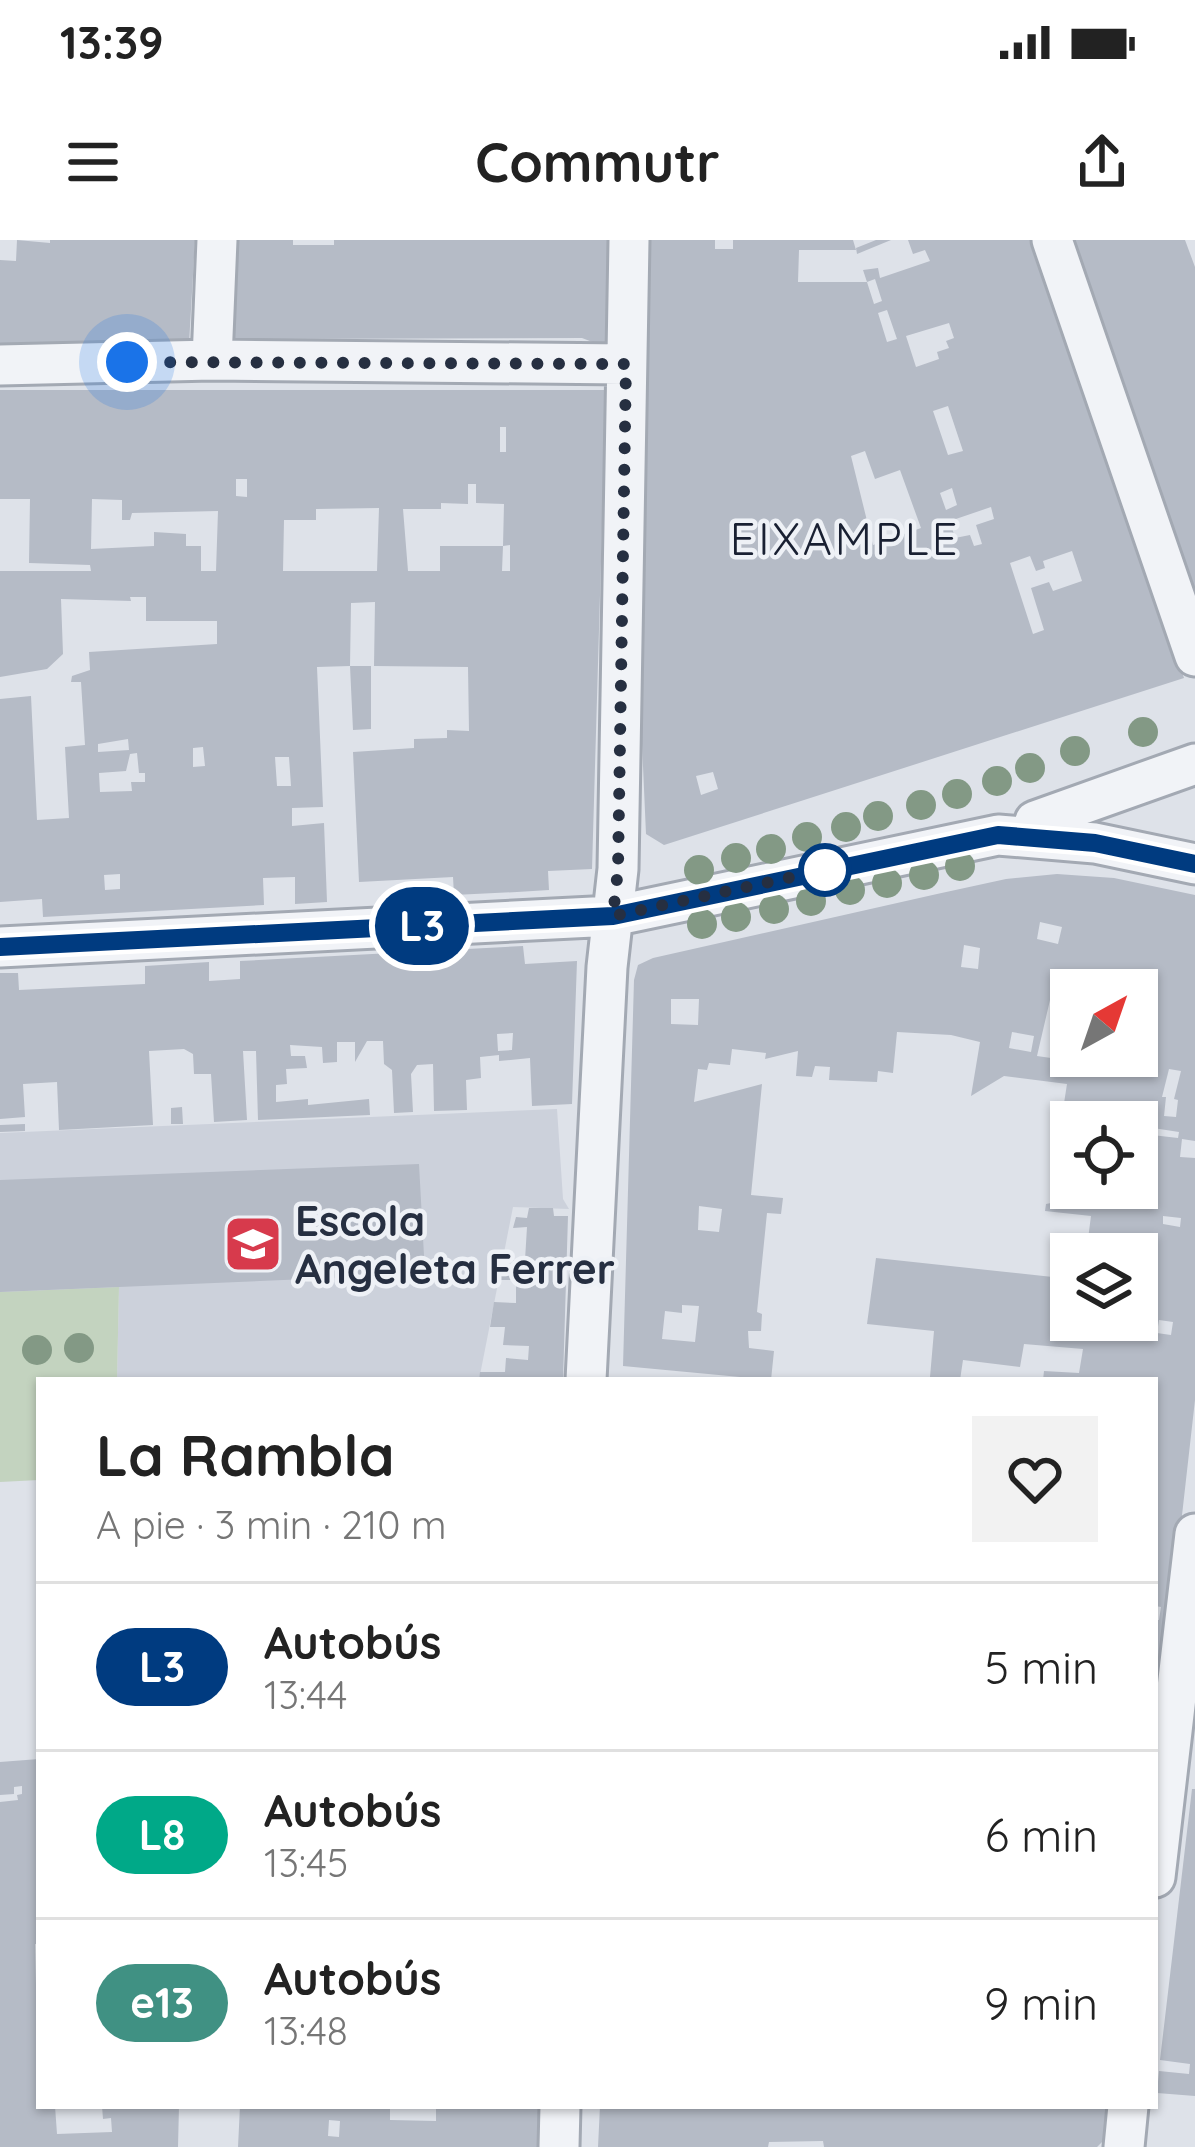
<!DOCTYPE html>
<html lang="es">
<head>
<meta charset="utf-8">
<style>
  body { margin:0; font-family:Quicksand,sans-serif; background:#f2f2f2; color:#222; height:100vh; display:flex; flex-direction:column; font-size:45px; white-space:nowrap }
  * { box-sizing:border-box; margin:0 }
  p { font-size:39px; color:#767676 }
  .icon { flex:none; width:66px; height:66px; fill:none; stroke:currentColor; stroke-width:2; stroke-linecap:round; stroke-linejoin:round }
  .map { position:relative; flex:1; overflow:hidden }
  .panel { position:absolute; left:36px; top:1137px; width:1122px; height:732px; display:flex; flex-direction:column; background:#fff; border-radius:0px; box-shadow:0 3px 9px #0004 }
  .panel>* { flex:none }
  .badge { padding:0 24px; border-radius:39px; font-size:42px; line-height:78px }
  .needle { width:78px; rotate:40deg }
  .tools { position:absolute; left:1050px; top:729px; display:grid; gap:24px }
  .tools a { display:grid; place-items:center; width:108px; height:108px; border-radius:0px; background:#fff; box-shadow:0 3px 9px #0004; font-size:60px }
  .you { position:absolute; width:60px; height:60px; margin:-30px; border:9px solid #fff; border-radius:50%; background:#1a73e8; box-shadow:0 0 0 18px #1a73e833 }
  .map>.badge { position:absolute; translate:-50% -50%; box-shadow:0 0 0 6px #fff }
  .round { display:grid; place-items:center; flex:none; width:126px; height:126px; border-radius:0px; background:#f2f2f2 }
  .summary { display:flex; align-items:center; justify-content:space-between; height:204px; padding:0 60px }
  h1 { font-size:57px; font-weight:700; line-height:90px }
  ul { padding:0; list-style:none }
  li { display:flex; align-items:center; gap:36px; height:168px; padding:0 60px; border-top:3px solid #e0e0e0 }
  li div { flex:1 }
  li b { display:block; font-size:45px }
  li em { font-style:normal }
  li .badge { min-width:132px; font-weight:700; text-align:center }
  .status { display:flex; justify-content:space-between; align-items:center; height:84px; padding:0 60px; background:#fff; direction:ltr }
  .status svg { height:33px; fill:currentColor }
  header { display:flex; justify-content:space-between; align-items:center; height:156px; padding:0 60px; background:#fff; font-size:54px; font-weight:700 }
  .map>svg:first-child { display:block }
</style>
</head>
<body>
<div class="status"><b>13:39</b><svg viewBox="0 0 49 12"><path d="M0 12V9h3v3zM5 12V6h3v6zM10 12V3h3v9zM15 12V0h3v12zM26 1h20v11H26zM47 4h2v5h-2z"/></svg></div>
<header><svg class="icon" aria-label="menu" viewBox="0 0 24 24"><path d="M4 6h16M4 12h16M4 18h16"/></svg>Commutr<svg class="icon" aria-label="share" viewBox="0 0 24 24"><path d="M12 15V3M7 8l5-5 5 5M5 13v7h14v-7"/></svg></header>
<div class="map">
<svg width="1195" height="1907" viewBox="0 0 1195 1907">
  <rect width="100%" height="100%" fill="#dee2e9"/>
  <!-- built -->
  <path fill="#ccd1db" d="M 557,869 L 563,959 L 569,969 L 513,967 L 479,1140 L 117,1140 L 119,1047 L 0,1052 L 0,893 Z"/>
  <!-- green -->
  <path fill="#c3d3bf" d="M 119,1047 L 117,1140 L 39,1140 L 39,1240 L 0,1242 L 0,1052 Z"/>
  <!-- building -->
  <path fill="#b5bbc6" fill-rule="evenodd" d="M 17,0 L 50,3 L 50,0 L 195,0 L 189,104 L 0,104 L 0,20 L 16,21 Z
    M 234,0 L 293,0 L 293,5 L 334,5 L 334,0 L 611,0 L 608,108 L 582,98 L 229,99 Z
    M 651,0 L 715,0 L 715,9 L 733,9 L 733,0 L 853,0 L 856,10 L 799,10 L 798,42 L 867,42 L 874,64 L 882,61 L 875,39 L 867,42 L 863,30 L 878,28 L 880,38 L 930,21 L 925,10 L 913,14 L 908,0 L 1033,0 L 1184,438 L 664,605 L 646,594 L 638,413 ZM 887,70 L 897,99 L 887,102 L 878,73 ZM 949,83 L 954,98 L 946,101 L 949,108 L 937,112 L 939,119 L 916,127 L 906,96 ZM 948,166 L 963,211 L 948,215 L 933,171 ZM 865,211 L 875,239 L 900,230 L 921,288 L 873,305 L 851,216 ZM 952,248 L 957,265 L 946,270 L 940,253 ZM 991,267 L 994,279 L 976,285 L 982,304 L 974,306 L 970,295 L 955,298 L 950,281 ZM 1072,311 L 1082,341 L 1053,351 L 1049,342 L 1031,348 L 1044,390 L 1033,394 L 1010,323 L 1030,316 L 1036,331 L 1045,328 L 1043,321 ZM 713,532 L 718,549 L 701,555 L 696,536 Z
    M 876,0 L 891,0 L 857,14 L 856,8 Z
    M 1065,0 L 1185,0 L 1195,27 L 1195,374 Z
    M 0,150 L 606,150 L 592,629 L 548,631 L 549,650 L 517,652 L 454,655 L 453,637 L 359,642 L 353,512 L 414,508 L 414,499 L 447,498 L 447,490 L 469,491 L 468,427 L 374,426 L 375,362 L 351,363 L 350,426 L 317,427 L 323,567 L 292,568 L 292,586 L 324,583 L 327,662 L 295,664 L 295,637 L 263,638 L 264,665 L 43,677 L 42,659 L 0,662 L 0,459 L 31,456 L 37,580 L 69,578 L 65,507 L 85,505 L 81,442 L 71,442 L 72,436 L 90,430 L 89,412 L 217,404 L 217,381 L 146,381 L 146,357 L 130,357 L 131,361 L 61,359 L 63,414 L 47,429 L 0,437 L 0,331 L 91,331 L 90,325 L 29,323 L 30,259 L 0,259 ZM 500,187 L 506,187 L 506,212 L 500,212 ZM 236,239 L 247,239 L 247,257 L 236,256 ZM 468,244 L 476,244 L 476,263 L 504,264 L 503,306 L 510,305 L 510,331 L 502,331 L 503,306 L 440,306 L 440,331 L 408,331 L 403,269 L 441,269 L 441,263 L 468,264 ZM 92,259 L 122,260 L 122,280 L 130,280 L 132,273 L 218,271 L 216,331 L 201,331 L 201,306 L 186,306 L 186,294 L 154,292 L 154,306 L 91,309 ZM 379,268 L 377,331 L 283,331 L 284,280 L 316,280 L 316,269 ZM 128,499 L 129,510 L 98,512 L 98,504 ZM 203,507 L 205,526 L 193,527 L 193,508 ZM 137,513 L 139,533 L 145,533 L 145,542 L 131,542 L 132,551 L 100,552 L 99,533 L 126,531 L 130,514 ZM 275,517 L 289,517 L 291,546 L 277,546 ZM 120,634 L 120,649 L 105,650 L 104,635 Z
    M 350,426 L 371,426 L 371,489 L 353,490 Z
    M 1057,634 L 1114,638 L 1195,655 L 1195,901 L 1182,899 L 1180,917 L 1195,918 L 1195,1160 L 1158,1488 L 1155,1487 L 1155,1380 L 1159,1380 L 1161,1367 L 1155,1366 L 1155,1140 L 1043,1140 L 1044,1131 L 1079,1133 L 1083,1109 L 1024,1104 L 1020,1127 L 963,1120 L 960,1140 L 937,1140 L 930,1137 L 934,1091 L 867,1084 L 876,1018 L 1071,1039 L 1071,1080 L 1137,1080 L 1137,1014 L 1086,1014 L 1091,976 L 1045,971 L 1046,964 L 1051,963 L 1055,941 L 1071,942 L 1071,948 L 1137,948 L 1137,882 L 1073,878 L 1071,910 L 1057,908 L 1067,844 L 1004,836 L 971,856 L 980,802 L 951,795 L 897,792 L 893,833 L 878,831 L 877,842 L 829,840 L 830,827 L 815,826 L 812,837 L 796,836 L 798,811 L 765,819 L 766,813 L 732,809 L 730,825 L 709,823 L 707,830 L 698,829 L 694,862 L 762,844 L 751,955 L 783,958 L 781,974 L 767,973 L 757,1072 L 762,1074 L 761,1091 L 748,1091 L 749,1108 L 774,1111 L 771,1140 L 623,1126 L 634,740 L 638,725 L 653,718 L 937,654 L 1006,639 ZM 1040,682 L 1062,687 L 1058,704 L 1037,699 ZM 964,705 L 980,708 L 978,729 L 961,727 ZM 1074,737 L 1090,741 L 1088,750 L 1137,750 L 1137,816 L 1073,816 L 1072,821 L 1037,816 L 1050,760 L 1057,762 L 1061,749 L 1071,752 ZM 671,759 L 699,759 L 698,785 L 671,784 ZM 1012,792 L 1034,796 L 1031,812 L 1009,808 ZM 1169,829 L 1181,831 L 1174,859 L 1178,860 L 1176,877 L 1164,876 L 1166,857 L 1162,857 ZM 1153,888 L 1179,892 L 1178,898 L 1152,895 ZM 699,966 L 722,969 L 719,992 L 698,990 ZM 1163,976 L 1181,978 L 1180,987 L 1163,984 ZM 682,1065 L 699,1066 L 695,1102 L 662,1099 L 665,1071 L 682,1073 ZM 1159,1080 L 1173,1082 L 1171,1095 L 1157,1093 Z
    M 523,706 L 525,724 L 577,721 L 572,864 L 532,866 L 530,818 L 499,821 L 499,815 L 480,817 L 481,838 L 466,840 L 467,870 L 434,871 L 433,824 L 417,825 L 411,834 L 413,872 L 394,873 L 392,830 L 384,824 L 383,801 L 367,801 L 355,822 L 355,802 L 337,802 L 337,822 L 323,823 L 322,807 L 290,805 L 291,816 L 305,816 L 307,828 L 286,829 L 287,844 L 276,845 L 276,862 L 308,859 L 308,865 L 369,859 L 370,875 L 258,880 L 256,811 L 243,811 L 247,880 L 214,882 L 211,834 L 194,834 L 193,814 L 184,809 L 149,811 L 153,885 L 59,890 L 57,842 L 23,844 L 25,877 L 0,879 L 0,733 L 18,733 L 19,750 L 145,744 L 145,726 L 209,722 L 209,741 L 240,739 L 240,721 ZM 513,793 L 512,810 L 498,811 L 497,794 Z
    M 182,867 L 183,884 L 171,884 L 171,868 Z
    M 25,884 L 25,891 L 0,892 L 0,885 Z
    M 419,924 L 425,1034 L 0,1052 L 0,940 Z
    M 529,968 L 553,968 L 554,976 L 568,976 L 563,1140 L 479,1140 L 480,1132 L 505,1132 L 506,1118 L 528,1120 L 529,1106 L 503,1105 L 505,1087 L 490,1087 L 494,1062 L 516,1063 L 516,1040 L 498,1040 L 501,1028 L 513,1027 L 513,1020 L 525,1020 L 527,987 L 513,988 L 516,977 L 527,978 Z
    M 39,1519 L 39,1704 L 35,1704 L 39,1866 L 55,1866 L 57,1894 L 112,1892 L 111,1878 L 103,1879 L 102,1866 L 179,1866 L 178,1907 L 0,1907 L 0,1562 L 18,1560 L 17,1555 L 22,1554 L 22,1546 L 14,1547 L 14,1554 L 0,1555 L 0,1522 Z
    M 1192,1549 L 1195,1549 L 1195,1856 L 1157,1853 L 1159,1831 L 1189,1834 L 1190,1824 L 1160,1820 Z
    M 240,1866 L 390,1866 L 390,1880 L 436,1881 L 436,1866 L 540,1866 L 539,1907 L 238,1907 ZM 329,1880 L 340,1881 L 339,1897 L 328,1896 Z
    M 600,1866 L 1115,1866 L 1112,1892 L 1097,1907 L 824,1907 L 823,1901 L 769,1902 L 768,1907 L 598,1907 Z"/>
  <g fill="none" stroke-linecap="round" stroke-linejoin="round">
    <!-- street casing -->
    <g stroke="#a3a9b3" stroke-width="45">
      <path id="street" d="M 1052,0 L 1195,416
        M 212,120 L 217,0
        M 0,125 L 212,120 L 625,124
        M 1035,581 L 1195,524
        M 0,707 L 613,676 L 998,595 L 1095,603 L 1195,624
        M 586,1140 L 607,727 L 618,629 L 629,0
        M 1155,1637 L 1195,1294
        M 559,1907 L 560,1866
        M 1124,1907 L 1128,1866"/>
    </g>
    <!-- street -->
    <use href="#street" stroke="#f1f3f7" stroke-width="39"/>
  </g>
  <!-- trees -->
  <g fill="#839985">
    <circle cx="1143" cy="492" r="15"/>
    <circle cx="1075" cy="511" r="15"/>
    <circle cx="1030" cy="528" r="15"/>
    <circle cx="997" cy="541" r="15"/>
    <circle cx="957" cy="554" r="15"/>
    <circle cx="921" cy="565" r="15"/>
    <circle cx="878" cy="576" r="15"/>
    <circle cx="846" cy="587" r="15"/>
    <circle cx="807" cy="597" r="15"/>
    <circle cx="771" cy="609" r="15"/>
    <circle cx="736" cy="618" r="15"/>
    <circle cx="960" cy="626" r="15"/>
    <circle cx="699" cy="630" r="15"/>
    <circle cx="924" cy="635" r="15"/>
    <circle cx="887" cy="643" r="15"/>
    <circle cx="850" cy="650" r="15"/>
    <circle cx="811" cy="661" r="15"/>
    <circle cx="774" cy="669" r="15"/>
    <circle cx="736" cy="677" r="15"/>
    <circle cx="702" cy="684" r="15"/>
    <circle cx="79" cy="1108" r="15"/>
    <circle cx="37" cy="1110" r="15"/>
  </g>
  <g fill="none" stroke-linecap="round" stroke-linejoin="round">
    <!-- line casing -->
    <g stroke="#fff" stroke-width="27">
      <path id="line" d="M 0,707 L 613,676 L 998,595 L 1095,603 L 1195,624"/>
    </g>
    <!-- line -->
    <use href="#line" stroke="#003b80" stroke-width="18"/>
    <!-- walk -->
    <path stroke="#262f41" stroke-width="12" stroke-dasharray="0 21.6" d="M 127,122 L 626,124 L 618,629 L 613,676 L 825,630"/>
  </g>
  <!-- icons -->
  <defs>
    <g id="school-square" transform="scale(3)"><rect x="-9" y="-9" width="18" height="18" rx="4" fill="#d73a4c" stroke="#eef1f6"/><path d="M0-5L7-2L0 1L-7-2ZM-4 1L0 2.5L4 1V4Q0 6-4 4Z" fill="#fff"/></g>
  </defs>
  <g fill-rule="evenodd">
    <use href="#school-square" x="253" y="1004"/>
  </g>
  <!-- markers -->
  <circle fill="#fff" stroke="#003b80" stroke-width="6" cx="825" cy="630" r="24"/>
  <g text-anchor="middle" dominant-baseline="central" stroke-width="9" stroke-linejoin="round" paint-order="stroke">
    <!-- poi labels -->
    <g font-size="42" font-weight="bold" fill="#262f41" stroke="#eef1f6" text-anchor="start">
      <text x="295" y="980">Escola<tspan x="295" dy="48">Angeleta Ferrer</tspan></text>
    </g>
    <!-- neighbourhood labels -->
    <g font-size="45" letter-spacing="3" fill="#192032" stroke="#eef1f6">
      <text x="845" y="298">EIXAMPLE</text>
    </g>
  </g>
</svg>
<div class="tools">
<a><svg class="needle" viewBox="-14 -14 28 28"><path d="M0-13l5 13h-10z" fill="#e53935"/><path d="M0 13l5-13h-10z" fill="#767676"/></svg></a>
<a><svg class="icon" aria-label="locate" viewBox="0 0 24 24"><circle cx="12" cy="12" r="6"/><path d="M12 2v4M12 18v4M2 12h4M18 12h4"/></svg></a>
<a><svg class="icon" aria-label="layers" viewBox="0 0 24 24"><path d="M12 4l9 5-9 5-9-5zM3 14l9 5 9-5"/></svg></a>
</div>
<div class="you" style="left:127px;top:122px"></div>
<b class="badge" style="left:422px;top:686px;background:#003b80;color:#fff">L3</b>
<section class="panel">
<div class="summary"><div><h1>La Rambla</h1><p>A pie · 3 min · 210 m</p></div><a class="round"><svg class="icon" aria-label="heart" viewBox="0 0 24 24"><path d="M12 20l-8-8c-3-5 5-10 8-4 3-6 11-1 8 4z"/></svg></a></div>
<ul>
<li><span class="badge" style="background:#003b80;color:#fff">L3</span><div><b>Autobús</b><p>13:44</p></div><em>5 min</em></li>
<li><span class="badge" style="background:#00a988;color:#fff">L8</span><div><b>Autobús</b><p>13:45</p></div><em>6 min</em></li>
<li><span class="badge" style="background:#409183;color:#fff">e13</span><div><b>Autobús</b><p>13:48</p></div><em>9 min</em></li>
</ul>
</section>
</div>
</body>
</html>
